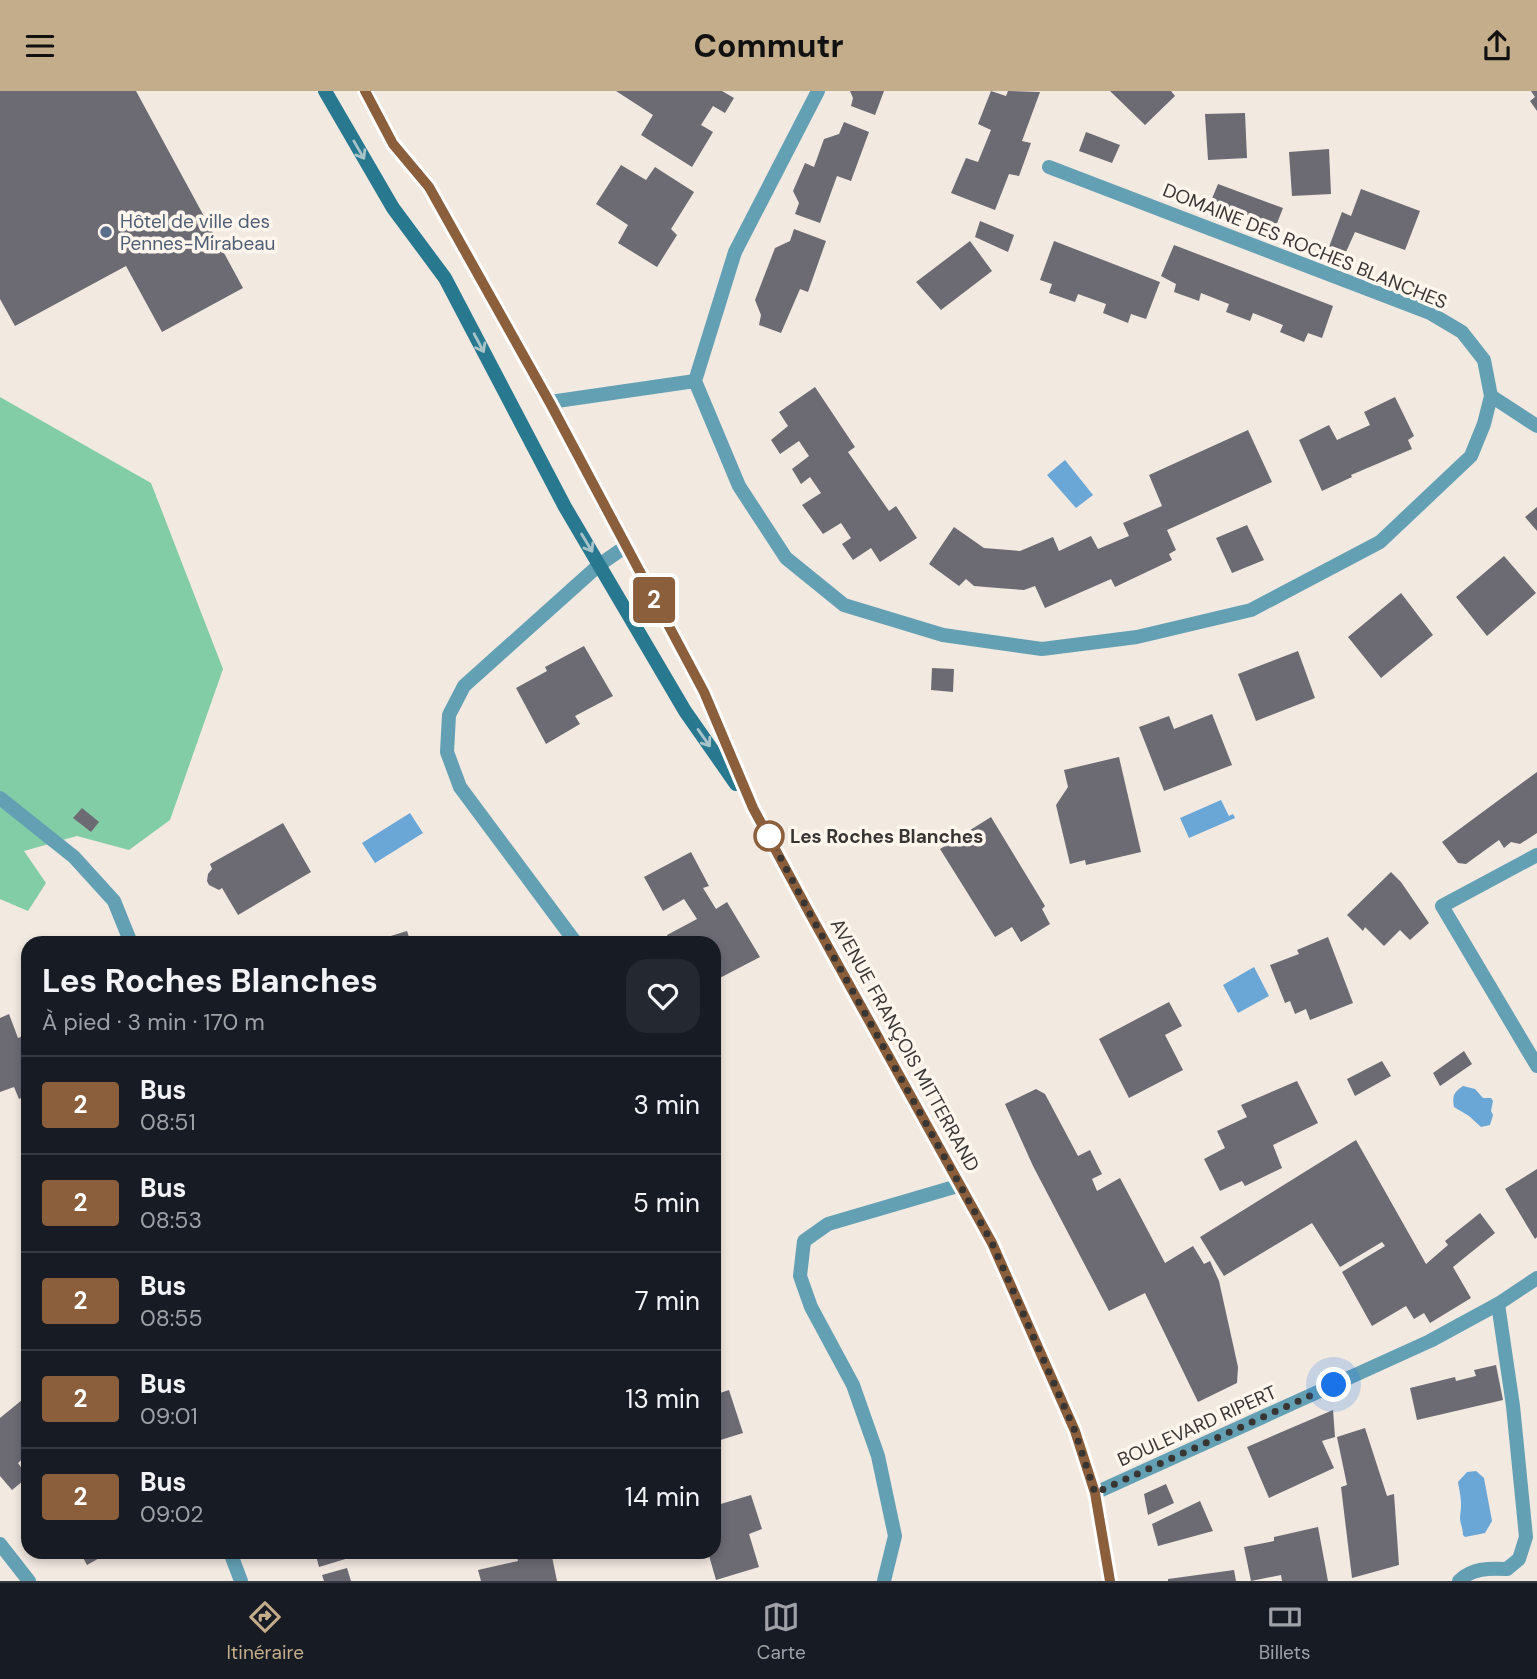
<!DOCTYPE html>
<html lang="fr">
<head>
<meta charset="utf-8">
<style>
  body { margin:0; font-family:"DM Sans",sans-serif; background:#242831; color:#f1f3f6; height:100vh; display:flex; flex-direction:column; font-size:26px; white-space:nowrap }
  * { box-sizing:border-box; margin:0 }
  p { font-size:23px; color:#9ea1a6 }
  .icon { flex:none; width:38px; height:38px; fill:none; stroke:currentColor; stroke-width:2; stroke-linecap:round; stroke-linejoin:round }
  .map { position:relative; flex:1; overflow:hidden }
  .details { position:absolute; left:21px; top:845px; width:700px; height:623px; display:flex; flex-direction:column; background:#171b24; border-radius:21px; box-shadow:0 4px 10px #0003 }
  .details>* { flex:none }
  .badge { padding:0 14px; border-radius:5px; font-size:24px; line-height:46px }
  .you { position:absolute; width:35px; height:35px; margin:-18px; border:5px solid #fff; border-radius:50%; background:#1a73e8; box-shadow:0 0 0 10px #1a73e833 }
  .map>.badge { position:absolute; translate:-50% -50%; box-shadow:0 0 0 4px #fff }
  .round { display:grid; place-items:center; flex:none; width:74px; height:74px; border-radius:21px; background:#242831 }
  .headline { display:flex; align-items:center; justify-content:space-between; height:119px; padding:0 21px }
  h1 { font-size:33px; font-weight:700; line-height:52px }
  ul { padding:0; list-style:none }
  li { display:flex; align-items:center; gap:21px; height:98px; padding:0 21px; border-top:2px solid #363941 }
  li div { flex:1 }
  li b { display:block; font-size:26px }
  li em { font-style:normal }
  li .badge { min-width:77px; font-weight:700; text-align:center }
  header { display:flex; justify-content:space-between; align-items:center; height:91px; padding:0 21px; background:#c4ad8a; color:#111; font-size:32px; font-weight:700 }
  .tab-bar { display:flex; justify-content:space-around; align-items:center; height:98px; border-top:2px solid #363941; background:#171b24; font-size:19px; color:#9ea1a6 }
  .tab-bar a { display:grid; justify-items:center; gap:4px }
  .tab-bar .current { color:#c4ad8a }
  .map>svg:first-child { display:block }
</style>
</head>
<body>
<header><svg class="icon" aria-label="menu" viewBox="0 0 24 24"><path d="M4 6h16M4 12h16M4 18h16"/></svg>Commutr<svg class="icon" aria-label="share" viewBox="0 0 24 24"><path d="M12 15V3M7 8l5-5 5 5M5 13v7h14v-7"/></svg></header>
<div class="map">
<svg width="1537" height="1490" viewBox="0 0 1537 1490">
  <rect width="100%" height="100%" fill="#f2e9e1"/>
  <!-- forest -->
  <path fill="#82cda6" d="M 0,306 L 151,392 L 223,578 L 170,729 L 129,759 L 77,745 L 24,760 L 46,792 L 28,820 L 0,808 Z"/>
  <!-- water -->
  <path fill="#6aa6d6" d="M 1065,369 L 1093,404 L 1076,417 L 1047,384 Z
    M 1221,709 L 1229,725 L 1233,723 L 1235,727 L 1189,747 L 1180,727 Z
    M 410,722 L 423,742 L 375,772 L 362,752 Z
    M 1254,876 L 1269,905 L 1238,922 L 1223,894 Z
    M 1463,995 L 1475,998 L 1483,1007 L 1491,1007 L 1493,1010 L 1491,1020 L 1493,1024 L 1490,1034 L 1481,1036 L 1469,1025 L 1454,1016 C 1452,1005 1454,1001 1463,995 Z
    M 1476,1380 L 1484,1387 L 1492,1430 L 1485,1442 L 1465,1446 L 1463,1444 C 1463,1437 1460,1433 1460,1426 C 1462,1411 1461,1408 1458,1391 L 1467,1381 Z"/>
  <!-- building -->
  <path fill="#6c6b74" d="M 0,0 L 136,0 L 243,197 L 162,241 L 126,175 L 15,235 L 0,208 Z
    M 616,0 L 722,0 L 734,7 L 725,22 L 713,15 L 701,34 L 713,41 L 692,76 L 641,44 L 653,24 Z
    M 850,0 L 884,0 L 875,24 L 851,15 L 853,7 Z
    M 991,0 L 1006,5 L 1008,0 L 1040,1 L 1022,50 L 1031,52 L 1019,85 L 1009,83 L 995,119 L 951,102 L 966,67 L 978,71 L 991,39 L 978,33 Z
    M 1110,0 L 1171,0 L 1175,5 L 1145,34 Z
    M 1531,0 L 1537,0 L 1537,20 L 1530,10 L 1535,6 Z
    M 1245,22 L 1247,67 L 1208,69 L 1205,23 Z
    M 844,31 L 869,41 L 851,90 L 837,85 L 820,132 L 795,123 L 799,112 L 793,100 L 805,72 L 814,76 L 824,48 L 839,43 Z
    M 1086,41 L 1120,54 L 1112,72 L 1079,60 Z
    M 1329,58 L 1331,103 L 1292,105 L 1289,61 Z
    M 621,74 L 646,89 L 655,76 L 694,101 L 671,138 L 677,144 L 657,176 L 618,152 L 628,134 L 596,113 Z
    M 1218,93 L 1283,117 L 1276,135 L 1211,110 Z
    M 1361,98 L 1420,120 L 1405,159 L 1355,141 L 1346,161 L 1329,156 L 1342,121 L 1351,125 Z
    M 980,130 L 1014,144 L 1008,161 L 975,146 Z
    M 794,138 L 826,150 L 808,201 L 800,198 L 781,242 L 759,234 L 761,224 L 755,209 L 775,157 L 790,150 Z
    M 970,150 L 992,180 L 941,219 L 916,191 Z
    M 1054,150 L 1160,191 L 1146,228 L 1131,223 L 1128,232 L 1103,222 L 1106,213 L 1078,203 L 1075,211 L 1049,202 L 1052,193 L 1040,189 Z
    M 1174,154 L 1333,215 L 1322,247 L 1308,242 L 1304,251 L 1280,241 L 1283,234 L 1253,222 L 1250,230 L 1226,221 L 1229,213 L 1201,202 L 1199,210 L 1174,201 L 1176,193 L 1161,185 Z
    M 815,296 L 855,356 L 848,361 L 889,420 L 896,415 L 917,447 L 880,471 L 871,457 L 853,469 L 842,453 L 851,447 L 841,432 L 823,443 L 802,414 L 821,402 L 810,386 L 801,393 L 792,378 L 809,365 L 799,350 L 780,363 L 771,349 L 788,335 L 779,321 Z
    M 1395,306 L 1414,345 L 1408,349 L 1412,358 L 1351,384 L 1352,386 L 1322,400 L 1299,349 L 1329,334 L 1337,349 L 1370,334 L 1364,321 Z
    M 1248,339 L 1272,391 L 1167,439 L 1176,459 L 1169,463 L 1172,469 L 1115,496 L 1111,488 L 1045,517 L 1035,495 L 1024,499 L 998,497 L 974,495 L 966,488 L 959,495 L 929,473 L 954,436 L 984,457 L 1020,460 L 1053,446 L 1059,460 L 1091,445 L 1098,458 L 1129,445 L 1123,432 L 1162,415 L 1149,384 Z
    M 1537,416 L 1537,440 L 1525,426 Z
    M 1247,434 L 1264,469 L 1232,482 L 1216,447 Z
    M 1504,465 L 1536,502 L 1487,545 L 1456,506 Z
    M 1401,502 L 1433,544 L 1381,587 L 1348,546 Z
    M 584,555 L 613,605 L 575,625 L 580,633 L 546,653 L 516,597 L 547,580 L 545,576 Z
    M 1298,560 L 1315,607 L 1256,630 L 1238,583 Z
    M 932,577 L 954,578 L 953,601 L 931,599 Z
    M 1212,623 L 1232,674 L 1164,700 L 1139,636 L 1169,625 L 1174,638 Z
    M 1119,666 L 1141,761 L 1086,774 L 1085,769 L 1070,773 L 1056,714 L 1068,696 L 1064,679 Z
    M 1537,681 L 1537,742 L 1520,753 L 1511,751 L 1504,757 L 1499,749 L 1466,773 L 1458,772 L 1442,751 Z
    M 82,717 L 99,731 L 91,741 L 73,727 Z
    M 991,726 L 1045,815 L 1042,818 L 1050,833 L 1021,851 L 1012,836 L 995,846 L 940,758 Z
    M 283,732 L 311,781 L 238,824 L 222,797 L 219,799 L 209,794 L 207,790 L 208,783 L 212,778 L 210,773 Z
    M 691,761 L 709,795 L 703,797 L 716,818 L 727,811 L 760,866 L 714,890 L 714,852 L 671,852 L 667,844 L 697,828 L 684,808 L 663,820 L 644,786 Z
    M 1391,781 L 1401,791 L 1429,832 L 1410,849 L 1400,839 L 1384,855 L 1365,836 L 1363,840 L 1347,824 Z
    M 407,840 L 411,852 L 368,852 Z
    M 1328,846 L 1353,912 L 1310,929 L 1306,918 L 1295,923 L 1290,910 L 1285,912 L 1270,874 L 1299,863 L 1297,859 Z
    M 1169,911 L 1182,935 L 1165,944 L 1183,979 L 1129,1007 L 1099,948 Z
    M 9,923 L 18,947 L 28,943 L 28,1004 L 19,1008 L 14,996 L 0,1001 L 0,927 Z
    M 1464,960 L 1472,973 L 1440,995 L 1433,982 Z
    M 1382,970 L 1391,985 L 1355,1005 L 1347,988 Z
    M 1297,990 L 1318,1032 L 1273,1054 L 1282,1077 L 1245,1095 L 1242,1090 L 1220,1100 L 1204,1068 L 1225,1057 L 1217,1040 L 1247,1026 L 1241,1014 Z
    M 1036,998 L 1045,1003 L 1078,1065 L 1090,1059 L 1102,1083 L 1092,1088 L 1097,1100 L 1120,1087 L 1165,1172 L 1193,1155 L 1204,1173 L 1210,1170 L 1219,1190 L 1238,1276 L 1237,1292 L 1198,1311 L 1145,1202 L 1109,1220 L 1033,1075 L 1005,1013 Z
    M 1356,1049 L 1426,1173 L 1448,1154 L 1445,1150 L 1480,1122 L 1495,1142 L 1453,1176 L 1471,1207 L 1430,1232 L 1424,1222 L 1414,1228 L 1406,1215 L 1372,1235 L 1342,1181 L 1385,1155 L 1382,1151 L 1340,1176 L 1312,1132 L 1224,1185 L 1200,1146 Z
    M 1537,1078 L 1537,1146 L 1535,1148 L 1505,1098 Z
    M 1496,1274 L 1503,1309 L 1417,1329 L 1410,1297 L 1455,1286 L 1456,1290 L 1476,1285 L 1474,1279 Z
    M 729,1299 L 743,1342 L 714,1351 L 714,1304 Z
    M 22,1309 L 28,1317 L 28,1363 L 18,1372 L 28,1386 L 12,1399 L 0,1385 L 0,1327 Z
    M 1333,1319 L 1335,1346 L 1322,1350 L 1334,1377 L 1269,1407 L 1247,1356 Z
    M 1365,1337 L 1387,1405 L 1394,1403 L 1399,1474 L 1352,1487 L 1341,1396 L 1347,1394 L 1337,1346 Z
    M 1166,1393 L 1174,1412 L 1148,1424 L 1144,1403 Z
    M 751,1404 L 762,1438 L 749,1443 L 759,1476 L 716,1489 L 708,1461 L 714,1461 L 714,1415 Z
    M 1200,1410 L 1213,1440 L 1158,1455 L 1152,1433 Z
    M 1318,1436 L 1328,1490 L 1282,1490 L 1281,1484 L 1251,1490 L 1244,1456 L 1274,1450 L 1274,1446 Z
    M 80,1461 L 101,1461 L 103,1465 L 87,1474 Z
    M 315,1461 L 351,1461 L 352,1466 L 319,1476 Z
    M 516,1461 L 551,1461 L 557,1490 L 481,1490 L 478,1479 L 518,1470 Z
    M 347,1477 L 351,1490 L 324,1490 L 322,1484 Z
    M 1234,1479 L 1236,1490 L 1168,1490 L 1168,1488 Z"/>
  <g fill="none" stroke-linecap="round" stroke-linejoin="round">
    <!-- service -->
    <path stroke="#63a0b4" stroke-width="14" d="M 1491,305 L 1537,335
      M 1459,1490 C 1472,1477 1489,1477 1507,1478 L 1519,1468 L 1526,1446 L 1513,1315 L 1498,1213"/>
    <!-- minor -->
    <path stroke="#63a0b4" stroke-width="14" d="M 695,290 L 739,395 L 786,467 L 844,514 L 943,544 L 1042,558 L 1137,546 L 1251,519 L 1380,451 L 1471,365 L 1484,333 L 1491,305 L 1484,269 L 1462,241 L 1430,222 L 1049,76
      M 550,311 L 695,290 L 735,161 L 818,0
      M 1537,764 L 1442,815 L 1537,975
      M 576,852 L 460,696 L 447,661 L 449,624 L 464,595 L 599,474 L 625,456
      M 1095,1402 L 1430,1250 L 1498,1213 L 1537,1187
      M 0,1453 L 29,1490
      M 884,1490 L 895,1445 L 878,1365 L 853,1294 L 811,1216 L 800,1185 L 804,1150 L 828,1133 L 961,1094"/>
    <!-- tertiary -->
    <path stroke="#63a0b4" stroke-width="14" d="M 0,707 L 74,766 L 114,810 L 131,852
      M 230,1461 L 241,1490"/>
    <!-- secondary -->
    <path stroke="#287890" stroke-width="14" d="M 325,0 L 393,117 L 445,187 L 565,416 L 685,620 L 736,693
      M 366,0 L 393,53 L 429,96 L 550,311 L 704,601 L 753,717 L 810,823 L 992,1151 L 1075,1340 L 1095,1402 L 1110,1490"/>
  </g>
  <!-- one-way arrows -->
  <defs><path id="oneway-shaft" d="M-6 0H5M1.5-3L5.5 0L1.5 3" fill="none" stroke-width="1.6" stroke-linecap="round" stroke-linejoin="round" transform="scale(1.75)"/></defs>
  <g stroke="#a9c4c8">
    <use href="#oneway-shaft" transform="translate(359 59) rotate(60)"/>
    <use href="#oneway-shaft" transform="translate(479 252) rotate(62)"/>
    <use href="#oneway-shaft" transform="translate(587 452) rotate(59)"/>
    <use href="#oneway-shaft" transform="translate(704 647) rotate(55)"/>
  </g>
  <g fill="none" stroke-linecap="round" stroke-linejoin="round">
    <!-- line casing -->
    <g stroke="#fff" stroke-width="16">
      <path id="line" d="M 365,0 L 393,53 L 429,96 L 550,312 L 704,601 L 753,717 L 810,823 L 992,1152 L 1075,1340 L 1095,1402 L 1110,1490"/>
    </g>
    <!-- line -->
    <use href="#line" stroke="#8b5e3c" stroke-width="10"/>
    <!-- walk -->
    <path stroke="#383532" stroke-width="7" stroke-dasharray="0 12.6" d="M 769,745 L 810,823 L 992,1152 L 1075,1340 L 1095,1402 L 1334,1294"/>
  </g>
  <!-- markers -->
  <circle fill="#5c6f8a" stroke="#fff6ee" stroke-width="2.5" cx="106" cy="141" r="7"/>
  <circle fill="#fff" stroke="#8b5e3c" stroke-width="3.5" cx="769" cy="745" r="14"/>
  <g text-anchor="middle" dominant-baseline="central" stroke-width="7" stroke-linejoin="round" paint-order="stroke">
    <!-- service labels -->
    <g font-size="19" fill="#4e5e75" stroke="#fff6ee" text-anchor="start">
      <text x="120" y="130">Hôtel de ville des<tspan x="120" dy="22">Pennes-Mirabeau</tspan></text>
    </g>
    <!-- street labels -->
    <g font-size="19" fill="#383532" stroke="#fff6ee">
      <text transform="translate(1305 155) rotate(22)">DOMAINE DES ROCHES BLANCHES</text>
      <text transform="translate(905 954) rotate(61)">AVENUE FRANÇOIS MITTERRAND</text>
      <text transform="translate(1197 1335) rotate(-24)">BOULEVARD RIPERT</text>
    </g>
    <!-- stop labels -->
    <g font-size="19" font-weight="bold" fill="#383532" stroke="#fff6ee" text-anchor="start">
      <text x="790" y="745">Les Roches Blanches</text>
    </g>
  </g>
</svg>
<div class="you" style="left:1334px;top:1294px"></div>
<b class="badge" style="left:654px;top:509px;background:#8b5e3c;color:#fff">2</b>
<section class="details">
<div class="headline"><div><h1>Les Roches Blanches</h1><p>À pied · 3 min · 170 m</p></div><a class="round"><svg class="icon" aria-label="heart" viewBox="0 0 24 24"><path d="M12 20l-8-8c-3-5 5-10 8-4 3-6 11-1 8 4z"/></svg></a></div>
<ul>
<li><span class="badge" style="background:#8b5e3c;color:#fff">2</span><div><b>Bus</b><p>08:51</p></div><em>3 min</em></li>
<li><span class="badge" style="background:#8b5e3c;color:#fff">2</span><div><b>Bus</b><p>08:53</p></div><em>5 min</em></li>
<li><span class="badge" style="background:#8b5e3c;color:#fff">2</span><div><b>Bus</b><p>08:55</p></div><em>7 min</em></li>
<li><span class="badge" style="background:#8b5e3c;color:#fff">2</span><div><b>Bus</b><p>09:01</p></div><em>13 min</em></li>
<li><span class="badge" style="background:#8b5e3c;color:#fff">2</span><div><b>Bus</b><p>09:02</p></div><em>14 min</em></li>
</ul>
</section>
</div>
<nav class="tab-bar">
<a class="current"><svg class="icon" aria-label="directions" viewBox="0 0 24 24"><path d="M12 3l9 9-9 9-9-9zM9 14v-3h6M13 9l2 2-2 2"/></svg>Itinéraire</a>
<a><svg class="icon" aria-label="map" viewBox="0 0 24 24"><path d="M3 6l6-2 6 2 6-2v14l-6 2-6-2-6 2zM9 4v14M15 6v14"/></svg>Carte</a>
<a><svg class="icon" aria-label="tickets" viewBox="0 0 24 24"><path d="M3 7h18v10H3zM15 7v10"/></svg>Billets</a>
</nav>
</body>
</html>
